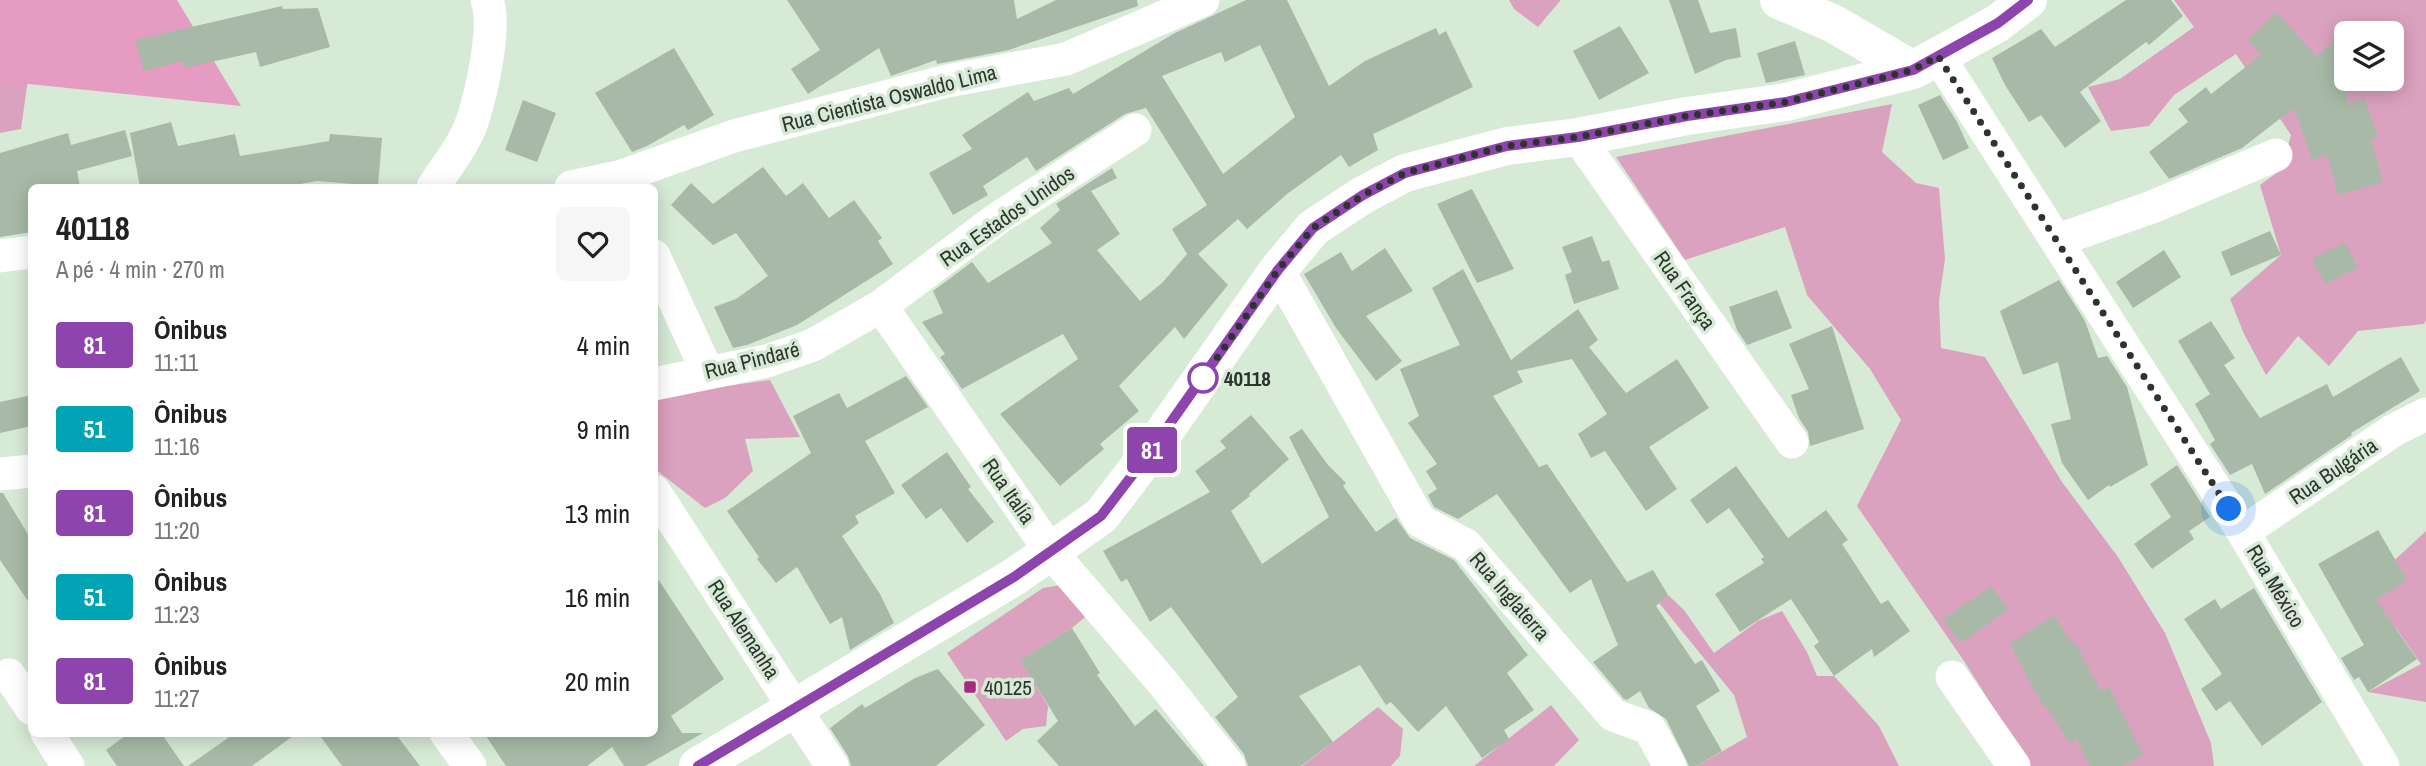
<!DOCTYPE html>
<html lang="pt">
<head>
<meta charset="utf-8">
<style>
  body { margin:0; font-family:"Archivo Narrow",sans-serif; background:#f6f6f6; color:#222; height:100vh; display:flex; flex-direction:column; font-size:26px; white-space:nowrap }
  * { box-sizing:border-box; margin:0 }
  p { font-size:23px; color:#767676 }
  .icon { flex:none; width:38px; height:38px; fill:none; stroke:currentColor; stroke-width:2; stroke-linecap:round; stroke-linejoin:round }
  .map { position:relative; flex:1; overflow:hidden }
  .drawer { position:absolute; left:28px; top:184px; width:630px; height:553px; display:flex; flex-direction:column; background:#fff; border-radius:10px; box-shadow:0 4px 18px #0003 }
  .drawer>* { flex:none }
  .badge { padding:0 14px; border-radius:5px; font-size:24px; line-height:46px }
  .buttons { position:absolute; left:2334px; top:21px; display:grid; gap:14px }
  .buttons a { display:grid; place-items:center; width:70px; height:70px; border-radius:10px; background:#fff; box-shadow:0 4px 18px #0003; font-size:35px }
  .you { position:absolute; width:35px; height:35px; margin:-18px; border:5px solid #fff; border-radius:50%; background:#1a73e8; box-shadow:0 0 0 10px #1a73e833 }
  .map>.badge { position:absolute; translate:-50% -50%; box-shadow:0 0 0 4px #fff }
  .round { display:grid; place-items:center; flex:none; width:74px; height:74px; border-radius:10px; background:#f6f6f6 }
  .head { display:flex; align-items:center; justify-content:space-between; height:119px; padding:0 28px }
  h1 { font-size:33px; font-weight:700; line-height:52px }
  ul { padding:0; list-style:none }
  li { display:flex; align-items:center; gap:21px; height:84px; padding:0 28px }
  li div { flex:1 }
  li b { display:block; font-size:26px }
  li em { font-style:normal }
  li .badge { min-width:77px; font-weight:700; text-align:center }
  .map>svg:first-child { display:block }
</style>
</head>
<body>
<div class="map">
<svg width="2426" height="766" viewBox="0 0 2426 766">
  <rect width="100%" height="100%" fill="#d7ead6"/>
  <!-- green -->
  <path fill="#dba2bf" fill-rule="evenodd" d="M 0,0 L 39,0 L 21,129 L 0,133 Z
    M 1509,0 L 1560,0 L 1560,1 L 1538,27 L 1514,9 Z
    M 2174,0 L 2426,0 L 2426,320 L 2424,324 L 2358,331 L 2329,366 L 2298,336 L 2266,375 L 2244,334 L 2230,299 L 2281,255 L 2260,185 L 2282,169 L 2291,135 L 2236,54 L 2174,95 L 2149,126 L 2111,131 L 2088,87 L 2120,79 L 2194,27 ZM 2347,33 L 2392,33 L 2392,79 L 2347,79 Z
    M 1892,104 L 1882,152 L 1916,183 L 1939,188 L 1945,259 L 1939,301 L 1941,348 L 1985,357 L 2062,482 L 2118,557 L 2165,633 L 2211,743 L 2214,766 L 2030,766 L 1964,661 L 1857,506 L 1901,420 L 1870,369 L 1807,295 L 1785,227 L 1685,260 L 1616,157 Z
    M 770,380 L 800,437 L 745,439 L 753,471 L 725,498 L 705,508 L 655,469 L 654,396 Z
    M 2426,531 L 2426,702 L 2368,692 L 2421,664 L 2396,628 L 2343,608 Z
    M 1067,584 L 1090,613 L 1072,628 L 1021,660 L 1048,706 L 1046,726 L 1023,729 L 1006,741 L 947,653 L 1043,588 Z
    M 1668,595 L 1684,610 L 1714,653 L 1758,621 L 1782,611 L 1807,652 L 1817,676 L 1834,676 L 1879,726 L 1899,766 L 1697,766 L 1747,737 L 1734,695 L 1659,603 Z
    M 1551,705 L 1579,740 L 1554,766 L 1474,766 Z
    M 1378,707 L 1403,729 L 1400,756 L 1391,766 L 1302,766 Z"/>
  <!-- forest -->
  <path fill="#e59bc2" d="M 0,0 L 177,0 L 241,106 L 0,81 Z"/>
  <!-- building -->
  <path fill="#a8baa7" fill-rule="evenodd" d="M 787,0 L 1014,0 L 1017,19 L 1056,0 L 1137,0 L 1138,6 L 1009,50 L 937,64 L 936,60 L 891,76 L 879,48 L 808,94 L 791,69 L 820,50 Z
    M 1246,0 L 1287,0 L 1329,86 L 1365,61 L 1436,28 L 1439,35 L 1446,31 L 1473,87 L 1373,134 L 1378,150 L 1349,167 L 1341,155 L 1287,194 L 1247,229 L 1238,219 L 1198,254 L 1228,285 L 1184,339 L 1175,327 L 1119,386 L 1139,411 L 1100,444 L 1104,449 L 1060,486 L 1000,414 L 1078,359 L 1063,334 L 962,389 L 940,357 L 945,354 L 922,322 L 943,313 L 933,291 L 972,262 L 988,283 L 1052,243 L 1040,228 L 1060,210 L 1056,204 L 1112,168 L 1117,178 L 1091,191 L 1120,234 L 1097,250 L 1140,301 L 1162,283 L 1187,254 L 1172,229 L 1207,205 L 1146,108 L 1125,114 L 1036,171 L 1027,157 L 983,186 L 988,195 L 953,215 L 929,173 L 972,149 L 962,135 L 1028,92 L 1034,101 L 1069,88 L 1073,94 L 1173,34 ZM 1260,45 L 1295,117 L 1223,174 L 1162,76 L 1221,52 L 1225,62 Z
    M 1669,0 L 1698,0 L 1710,33 L 1736,28 L 1741,57 L 1726,60 L 1695,74 Z
    M 2126,0 L 2171,0 L 2183,16 L 2149,45 L 2146,42 L 2080,92 L 2101,121 L 2065,148 L 2041,115 L 2029,122 L 2005,85 L 1992,58 L 2041,29 L 2055,47 Z
    M 282,6 L 283,9 L 318,8 L 330,47 L 260,67 L 256,52 L 184,68 L 183,61 L 144,71 L 135,40 Z
    M 2277,12 L 2317,57 L 2347,28 L 2347,104 L 2364,98 L 2378,137 L 2371,139 L 2383,182 L 2338,195 L 2327,155 L 2312,160 L 2294,108 L 2242,148 L 2169,179 L 2149,152 L 2188,122 L 2178,109 L 2206,87 L 2211,94 L 2261,55 L 2247,40 Z
    M 1620,26 L 1649,73 L 1599,100 L 1573,51 Z
    M 1795,41 L 1805,75 L 1766,83 L 1757,53 Z
    M 674,48 L 714,115 L 688,130 L 684,125 L 647,146 L 632,152 L 595,93 Z
    M 1940,95 L 1957,122 L 1969,148 L 1943,160 L 1918,105 Z
    M 523,100 L 556,113 L 537,162 L 505,150 Z
    M 171,122 L 178,146 L 235,134 L 240,156 L 329,141 L 330,134 L 382,138 L 378,186 L 317,181 L 283,187 L 140,187 L 130,133 Z
    M 125,130 L 132,156 L 77,171 L 80,187 L 32,187 L 32,232 L 0,237 L 0,153 L 68,133 L 71,145 Z
    M 763,167 L 786,196 L 803,183 L 829,218 L 854,200 L 882,238 L 878,241 L 893,264 L 797,325 L 747,345 L 733,348 L 714,307 L 736,299 L 768,276 L 736,233 L 713,245 L 671,205 L 691,183 L 713,204 Z
    M 1472,189 L 1514,269 L 1477,283 L 1437,204 Z
    M 2270,231 L 2281,255 L 2231,276 L 2221,252 Z
    M 1592,236 L 1602,262 L 1609,260 L 1619,289 L 1574,304 L 1565,275 L 1572,272 L 1562,247 Z
    M 2345,242 L 2358,268 L 2325,284 L 2312,259 Z
    M 1385,248 L 1413,291 L 1366,316 L 1402,361 L 1376,381 L 1336,328 L 1304,274 L 1341,252 L 1352,271 Z
    M 2164,250 L 2181,277 L 2133,308 L 2116,282 Z
    M 1463,269 L 1511,360 L 1578,309 L 1598,340 L 1589,347 L 1626,393 L 1677,359 L 1709,408 L 1649,447 L 1677,489 L 1646,511 L 1605,451 L 1591,458 L 1578,434 L 1607,414 L 1572,359 L 1517,371 L 1523,382 L 1493,396 L 1539,467 L 1547,464 L 1627,582 L 1653,570 L 1668,595 L 1656,606 L 1695,664 L 1702,660 L 1720,691 L 1696,706 L 1722,751 L 1697,766 L 1689,766 L 1666,719 L 1649,708 L 1640,691 L 1627,700 L 1624,699 L 1593,662 L 1618,645 L 1591,579 L 1570,593 L 1497,494 L 1458,519 L 1434,507 L 1428,495 L 1437,489 L 1426,471 L 1437,464 L 1408,423 L 1419,416 L 1400,369 L 1460,345 L 1432,288 Z
    M 2059,280 L 2085,321 L 2098,358 L 2107,356 L 2127,387 L 2148,465 L 2110,487 L 2109,485 L 2088,500 L 2062,463 L 2051,424 L 2071,419 L 2058,362 L 2023,375 L 2000,311 Z
    M 1777,290 L 1792,328 L 1747,345 L 1737,330 L 1729,307 Z
    M 2211,321 L 2235,358 L 2224,365 L 2260,418 L 2327,384 L 2333,397 L 2401,357 L 2420,391 L 2351,433 L 2352,435 L 2265,494 L 2252,464 L 2230,475 L 2210,444 L 2215,440 L 2195,404 L 2210,394 L 2178,341 Z
    M 1832,326 L 1864,429 L 1810,446 L 1808,432 L 1799,418 L 1791,395 L 1809,389 L 1789,344 Z
    M 906,376 L 928,407 L 865,441 L 895,493 L 855,516 L 859,523 L 842,536 L 880,594 L 894,623 L 850,650 L 842,617 L 830,624 L 797,567 L 776,583 L 757,559 L 759,557 L 727,511 L 811,453 L 793,416 L 839,393 L 847,408 Z
    M 32,395 L 32,426 L 0,433 L 0,402 Z
    M 1251,415 L 1289,459 L 1249,494 L 1250,496 L 1231,511 L 1262,564 L 1329,517 L 1289,437 L 1302,429 L 1328,465 L 1346,483 L 1343,486 L 1376,532 L 1396,518 L 1410,538 L 1454,560 L 1528,655 L 1507,673 L 1534,710 L 1504,730 L 1509,739 L 1482,758 L 1446,706 L 1418,732 L 1391,702 L 1386,705 L 1360,665 L 1299,696 L 1333,742 L 1301,766 L 1248,766 L 1244,754 L 1215,717 L 1238,697 L 1171,607 L 1150,622 L 1127,579 L 1121,582 L 1103,551 L 1210,492 L 1195,471 L 1226,448 L 1220,441 Z
    M 947,452 L 971,487 L 968,489 L 994,522 L 967,543 L 941,508 L 926,519 L 901,485 Z
    M 2177,465 L 2210,517 L 2189,531 L 2194,539 L 2152,569 L 2134,544 L 2171,517 L 2150,484 Z
    M 1736,466 L 1788,538 L 1826,510 L 1848,540 L 1842,544 L 1881,604 L 1888,600 L 1910,631 L 1874,657 L 1872,649 L 1834,676 L 1814,646 L 1819,642 L 1791,599 L 1740,632 L 1715,594 L 1764,563 L 1761,559 L 1764,557 L 1729,508 L 1707,524 L 1690,500 Z
    M 0,493 L 3,493 L 32,541 L 32,607 L 0,560 Z
    M 2378,530 L 2407,580 L 2376,600 L 2417,659 L 2368,692 L 2359,677 L 2354,680 L 2341,658 L 2364,645 L 2318,564 Z
    M 654,573 L 724,679 L 671,716 L 682,733 L 703,733 L 645,766 L 624,766 L 612,747 L 587,766 L 506,766 L 484,733 L 654,733 Z
    M 1992,586 L 2008,610 L 1960,643 L 1943,619 Z
    M 2254,588 L 2322,702 L 2262,746 L 2230,701 L 2216,711 L 2201,689 L 2222,674 L 2184,619 L 2215,599 L 2221,609 Z
    M 2054,615 L 2072,644 L 2075,642 L 2101,691 L 2109,687 L 2143,755 L 2122,766 L 2090,766 L 2076,739 L 2070,744 L 2045,705 L 2043,706 L 2025,673 L 2028,671 L 2025,672 L 2010,644 Z
    M 1072,628 L 1100,673 L 1097,675 L 1135,726 L 1156,709 L 1204,766 L 1059,766 L 1037,741 L 1058,721 L 1020,660 Z
    M 938,669 L 985,725 L 936,766 L 851,766 L 848,756 L 830,728 L 862,704 L 865,708 L 915,678 Z
    M 129,733 L 161,733 L 184,766 L 117,766 L 106,750 Z
    M 235,733 L 297,733 L 252,766 L 188,766 Z
    M 318,733 L 395,733 L 420,766 L 342,766 Z"/>
  <g fill="none" stroke-linecap="round" stroke-linejoin="round">
    <!-- street -->
    <path stroke="#fff" stroke-width="33" d="M 1938,56 L 2243,532 L 2383,766
      M 1578,137 L 1792,442
      M 433,187 C 446,167 464,145 472,122 C 481,95 497,26 487,0
      M 571,187 L 619,177 L 734,136 L 947,81 L 1066,59 L 1203,0
      M 2058,240 L 2152,207 L 2276,155
      M 0,256 L 32,252
      M 654,256 L 707,371
      M 1278,270 L 1420,521 L 1466,545 L 1613,715 L 1649,728 L 1670,766
      M 881,306 L 1051,552 L 1164,684 L 1229,766
      M 654,384 L 767,361 L 813,345 L 881,306 L 997,219 L 1135,130
      M 0,474 L 32,471
      M 654,491 L 832,766
      M 2243,532 L 2394,430 L 2426,414
      M 9,675 L 32,709
      M 1952,677 L 2014,766
      M 47,733 L 68,766
      M 446,733 L 470,766"/>
    <!-- secondary -->
    <path stroke="#fff" stroke-width="38" d="M 1779,0 L 1834,24 L 1913,70
      M 698,766 L 1014,577 L 1101,516 L 1150,452 L 1278,270 L 1313,228 L 1363,195 L 1405,173 L 1507,146 L 1578,137 L 1687,116 L 1786,102 L 1913,70 L 1998,23 L 2028,0"/>
  </g>
  <g fill="none" stroke-linecap="round" stroke-linejoin="round">
    <!-- line casing -->
    <g stroke="#fff" stroke-width="16">
      <path id="line" d="M 698,766 L 1014,577 L 1101,516 L 1150,452 L 1278,270 L 1313,228 L 1363,195 L 1405,173 L 1507,146 L 1578,137 L 1687,116 L 1786,102 L 1913,70 L 1998,23 L 2028,0"/>
    </g>
    <!-- line -->
    <use href="#line" stroke="#8e44ad" stroke-width="10"/>
    <!-- walk -->
    <path stroke="#2d342d" stroke-width="7" stroke-dasharray="0 12.6" d="M 1203,378 L 1278,270 L 1313,228 L 1363,195 L 1405,173 L 1507,146 L 1578,137 L 1687,116 L 1786,102 L 1913,70 L 1938,56 L 2229,509"/>
  </g>
  <!-- markers -->
  <circle fill="#fff" stroke="#8e44ad" stroke-width="3.5" cx="1203" cy="378" r="14"/>
  <rect fill="#a82979" stroke="#d7ead6" stroke-width="2.5" x="963" y="680" width="14" height="14" rx="3.5"/>
  <g text-anchor="middle" dominant-baseline="central" stroke-width="7" stroke-linejoin="round" paint-order="stroke">
    <!-- street labels -->
    <g font-size="21" fill="#2d342d" stroke="#d7ead6">
      <text transform="translate(889 98) rotate(-14)">Rua Cientista Oswaldo Lima</text>
      <text transform="translate(1007 216) rotate(-35)">Rua Estados Unidos</text>
      <text transform="translate(1685 290) rotate(55)">Rua França</text>
      <text transform="translate(752 360) rotate(-14)">Rua Pindaré</text>
      <text transform="translate(2333 471) rotate(-34)">Rua Bulgária</text>
      <text transform="translate(1009 491) rotate(55)">Rua Italía</text>
      <text transform="translate(2276 586) rotate(59)">Rua México</text>
      <text transform="translate(1510 596) rotate(49)">Rua Inglaterra</text>
      <text transform="translate(744 629) rotate(57)">Rua Alemanha</text>
    </g>
    <!-- stop labels -->
    <g font-size="21" font-weight="bold" fill="#2d342d" stroke="#d7ead6" text-anchor="start">
      <text x="1224" y="378">40118</text>
    </g>
    <!-- poi labels -->
    <g font-size="21" fill="#2d342d" stroke="#d7ead6" text-anchor="start">
      <text x="984" y="687">40125</text>
    </g>
  </g>
</svg>
<div class="buttons">
<a><svg class="icon" aria-label="layers" viewBox="0 0 24 24"><path d="M12 4l9 5-9 5-9-5zM3 14l9 5 9-5"/></svg></a>
</div>
<div class="you" style="left:2229px;top:509px"></div>
<b class="badge" style="left:1152px;top:450px;background:#8e44ad;color:#fff">81</b>
<section class="drawer">
<div class="head"><div><h1>40118</h1><p>A pé · 4 min · 270 m</p></div><a class="round"><svg class="icon" aria-label="heart" viewBox="0 0 24 24"><path d="M12 20l-8-8c-3-5 5-10 8-4 3-6 11-1 8 4z"/></svg></a></div>
<ul>
<li><span class="badge" style="background:#8e44ad;color:#fff">81</span><div><b>Ônibus</b><p>11:11</p></div><em>4 min</em></li>
<li><span class="badge" style="background:#00a3b4;color:#fff">51</span><div><b>Ônibus</b><p>11:16</p></div><em>9 min</em></li>
<li><span class="badge" style="background:#8e44ad;color:#fff">81</span><div><b>Ônibus</b><p>11:20</p></div><em>13 min</em></li>
<li><span class="badge" style="background:#00a3b4;color:#fff">51</span><div><b>Ônibus</b><p>11:23</p></div><em>16 min</em></li>
<li><span class="badge" style="background:#8e44ad;color:#fff">81</span><div><b>Ônibus</b><p>11:27</p></div><em>20 min</em></li>
</ul>
</section>
</div>
</body>
</html>
